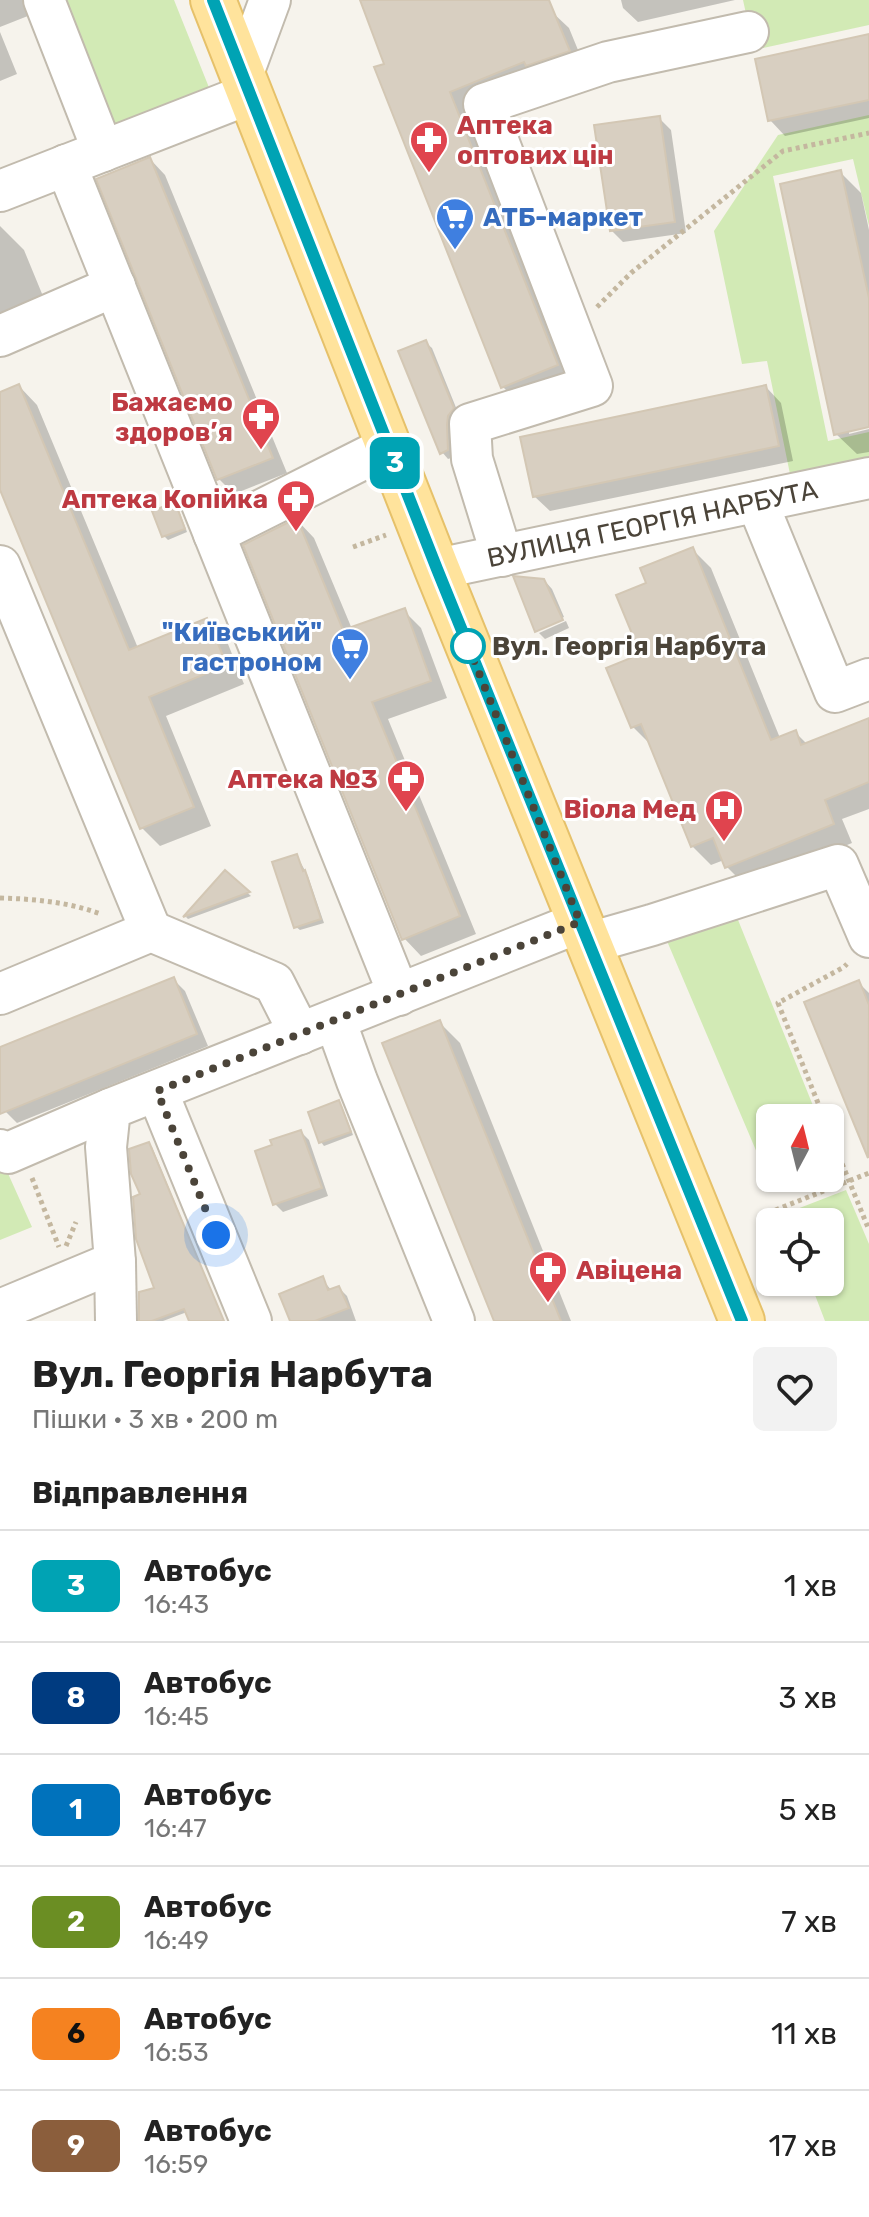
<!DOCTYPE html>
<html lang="uk">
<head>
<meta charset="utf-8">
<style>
  body { margin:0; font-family:Rubik,sans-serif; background:#f2f2f2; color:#222; height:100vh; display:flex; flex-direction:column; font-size:30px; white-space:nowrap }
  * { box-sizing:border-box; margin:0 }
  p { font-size:26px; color:#767676 }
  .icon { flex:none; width:44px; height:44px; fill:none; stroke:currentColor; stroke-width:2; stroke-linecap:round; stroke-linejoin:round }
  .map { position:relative; height:1321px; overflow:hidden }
  .side { display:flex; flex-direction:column; background:#fff; flex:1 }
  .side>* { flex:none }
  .badge { padding:0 16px; border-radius:12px; font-size:28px; line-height:52px }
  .needle { width:52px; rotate:7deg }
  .fabs { position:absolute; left:756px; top:1104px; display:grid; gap:16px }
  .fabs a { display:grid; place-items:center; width:88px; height:88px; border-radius:12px; background:#fff; box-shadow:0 2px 6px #0004; font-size:40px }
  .you { position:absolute; width:40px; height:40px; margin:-20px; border:6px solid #fff; border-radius:50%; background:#1a73e8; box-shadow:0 0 0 12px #1a73e833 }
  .map>.badge { position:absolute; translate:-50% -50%; box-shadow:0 0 0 4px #fff }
  h2 { padding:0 32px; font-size:30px; line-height:72px }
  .round { display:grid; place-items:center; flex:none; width:84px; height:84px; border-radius:12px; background:#f2f2f2 }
  .head { display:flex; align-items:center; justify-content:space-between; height:136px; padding:0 32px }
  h1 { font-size:38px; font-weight:700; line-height:60px }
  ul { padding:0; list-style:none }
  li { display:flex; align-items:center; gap:24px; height:112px; padding:0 32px; border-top:2px solid #e0e0e0 }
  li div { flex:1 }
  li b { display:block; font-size:30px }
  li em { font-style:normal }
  li .badge { min-width:88px; font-weight:700; text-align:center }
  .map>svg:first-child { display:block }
</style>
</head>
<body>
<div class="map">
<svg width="869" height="1321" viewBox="0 0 869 1321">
  <rect width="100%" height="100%" fill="#f6f3ec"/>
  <!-- green -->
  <path fill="#d2eab5" d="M 52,0 L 174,0 L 212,95 L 105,136 Z
    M 743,0 L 869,0 L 869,25 L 754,50 Z
    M 869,115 L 869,226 L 853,159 L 773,176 L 828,441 L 869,432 L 869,461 L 791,479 L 767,361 L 742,364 L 714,231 L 778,135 Z
    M 734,910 L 816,1113 L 805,1118 L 770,1118 L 770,1178 L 776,1178 L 769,1181 L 664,934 Z
    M 6,1169 L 32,1227 L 0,1240 L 0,1172 Z
    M 846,1190 L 869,1244 L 869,1321 L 825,1321 L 810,1282 L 830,1282 L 830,1222 L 787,1222 L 784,1214 Z"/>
  <!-- shadow -->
  <path fill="#0003" d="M 0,0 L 33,0 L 38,12 L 0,27 Z
    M 363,0 L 484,0 L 552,12 L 569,28 L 585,67 L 465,108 L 573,382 L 519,403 L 503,387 Z
    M 621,0 L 735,0 L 638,22 L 623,8 Z
    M 0,32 L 17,74 L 0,81 Z
    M 869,36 L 869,118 L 785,136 L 770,120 Z
    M 659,118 L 671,130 L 686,233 L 623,242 L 611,230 Z
    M 150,159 L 165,175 L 287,473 L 234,494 L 219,479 Z
    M 841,173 L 861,193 L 869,230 L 869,425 L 849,430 L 849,434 L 869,429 L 869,452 L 857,454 L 836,434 Z
    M 0,226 L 24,250 L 45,301 L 0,319 Z
    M 425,342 L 432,348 L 459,415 L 454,457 L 448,459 L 442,452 Z
    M 19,386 L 37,405 L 138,648 L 207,620 L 226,639 L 244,684 L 166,716 L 211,826 L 160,846 L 142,828 L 0,485 L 0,394 Z
    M 766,387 L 781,403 L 793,461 L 550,511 L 534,496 Z
    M 174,504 L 178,508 L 187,532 L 168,540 L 164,536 Z
    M 297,520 L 314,538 L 352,629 L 404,611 L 421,628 L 447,698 L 388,719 L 476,934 L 421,956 L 404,938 Z
    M 692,549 L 711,568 L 780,738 L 795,732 L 808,745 L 869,720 L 869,809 L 842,819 L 852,843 L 746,886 L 727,867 L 724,860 L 711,865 L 692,846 L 652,746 L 633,727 L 636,638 L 649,584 Z
    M 544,580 L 552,589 L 564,617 L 538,629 L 538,632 L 524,601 Z
    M 566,621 L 569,628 L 545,639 L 539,633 Z
    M 297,856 L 308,876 L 324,923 L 300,930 L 296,927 Z
    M 225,873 L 251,896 L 188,919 L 186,917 Z
    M 173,979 L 185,991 L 208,1046 L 17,1123 L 5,1111 L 0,1099 L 0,1050 Z
    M 858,982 L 869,993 L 869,1154 L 807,1004 Z
    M 440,1023 L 460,1043 L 571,1321 L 496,1321 Z
    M 339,1102 L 342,1106 L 353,1135 L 324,1146 L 321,1142 Z
    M 301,1132 L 309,1140 L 328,1196 L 283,1212 L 275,1204 Z
    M 148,1144 L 152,1147 L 224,1321 L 191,1321 L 187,1312 L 163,1321 L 140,1321 L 157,1289 L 143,1195 Z
    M 322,1279 L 332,1291 L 339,1288 L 347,1296 L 356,1321 L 291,1321 Z"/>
  <!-- building -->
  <path fill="#d8cfc1" stroke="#d3c7b4" stroke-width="2" d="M 360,0 L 549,0 L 570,51 L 526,66 L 524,62 L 450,92 L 558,365 L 501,388 L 374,67 L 384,64 Z
    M 869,34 L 869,100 L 768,121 L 755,59 Z
    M 660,116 L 675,222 L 610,231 L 594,125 Z
    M 150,157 L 273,458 L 217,480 L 96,179 Z
    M 841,170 L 869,298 L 869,427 L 834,435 L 780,184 Z
    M 426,340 L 454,408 L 448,416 L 447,425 L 448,450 L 440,454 L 398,351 Z
    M 19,384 L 129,650 L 207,618 L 227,665 L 149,697 L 194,807 L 140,829 L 0,490 L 0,392 Z
    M 766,385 L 779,446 L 533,497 L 520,437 Z
    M 175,502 L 185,529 L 162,537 L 152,511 Z
    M 297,518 L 343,630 L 405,608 L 431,681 L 372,702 L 460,916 L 402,940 L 243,545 Z
    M 693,547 L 771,740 L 796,730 L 801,745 L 869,718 L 869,782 L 825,800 L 834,824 L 725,868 L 713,838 L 691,847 L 641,724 L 631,728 L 606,668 L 631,658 L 624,640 L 633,636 L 616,595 L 646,583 L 640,568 Z
    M 513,576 L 544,579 L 563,620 L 535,632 Z
    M 297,854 L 303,871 L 305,870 L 321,919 L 294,928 L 272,862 Z
    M 225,870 L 250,892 L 183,917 Z
    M 174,977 L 197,1034 L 0,1114 L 0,1047 Z
    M 859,980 L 869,1005 L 868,1158 L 804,1002 Z
    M 440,1020 L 451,1048 L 561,1321 L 494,1321 L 382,1043 Z
    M 339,1100 L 351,1132 L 319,1143 L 308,1112 Z
    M 301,1130 L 322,1188 L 273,1205 L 255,1151 L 272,1145 L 270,1140 Z
    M 149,1142 L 224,1321 L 189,1321 L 184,1309 L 152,1321 L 139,1321 L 139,1292 L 154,1288 L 136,1239 L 133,1197 L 140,1194 L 131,1174 L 129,1149 Z
    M 323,1276 L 328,1290 L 339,1286 L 349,1308 L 315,1321 L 290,1321 L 279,1294 Z"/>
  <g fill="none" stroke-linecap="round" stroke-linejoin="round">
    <!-- minor casing -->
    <g stroke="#c2bbae" stroke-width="44">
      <g id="minor">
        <path d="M 44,0 L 103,151"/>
        <path d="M 242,76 L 270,0"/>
        <path d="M 66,165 L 399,995"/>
        <path d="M 0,191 L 249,94"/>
        <path d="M 0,336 L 115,286"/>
        <path d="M 757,502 L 835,692 L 869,679"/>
        <path d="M 214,534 L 389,446"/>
        <path d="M 502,556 L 472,459 L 470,424 L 592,386 L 484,104 L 608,62 L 748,32"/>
        <path d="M 0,566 L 151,931"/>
        <path id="s1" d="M 437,569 L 869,478"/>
        <path d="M 589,943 L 652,925 L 838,865 L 869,937"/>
        <path d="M 0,994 L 151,931 L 274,983 L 300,1034"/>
        <path d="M 335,1020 L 357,1081 L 454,1321"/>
        <path d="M 157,1091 L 251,1321"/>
        <path d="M 0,1150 L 8,1153 L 110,1109"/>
        <path d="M 115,1262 L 116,1321"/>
        <path d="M 0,1310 L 115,1262 L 106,1147 L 110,1109 L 580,922"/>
      </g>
    </g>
    <!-- major casing -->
    <g stroke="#e6c16a" stroke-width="48">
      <path id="major" d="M 213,0 L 437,569 L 742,1321"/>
    </g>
    <!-- path -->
    <path stroke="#c4b79f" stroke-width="5" stroke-dasharray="4 4" stroke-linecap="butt" d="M 597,307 L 631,273 L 783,151 L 869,133
      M 353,547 L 386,535
      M 0,898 C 35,899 68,902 101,914
      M 824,1118 L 778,1003 L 844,967 L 847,964
      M 830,1134 L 869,1230
      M 32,1178 L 59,1247
      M 768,1213 L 869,1173
      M 66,1246 L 76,1222"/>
    <!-- minor -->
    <use href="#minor" stroke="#fff" stroke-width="40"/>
    <!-- major -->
    <use href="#major" stroke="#ffe39c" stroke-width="44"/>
  </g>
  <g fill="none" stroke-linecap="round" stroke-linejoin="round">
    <!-- line casing -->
    <g stroke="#fff" stroke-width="18">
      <path id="line" d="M 213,0 L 437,569 L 742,1321"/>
    </g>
    <!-- line -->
    <use href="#line" stroke="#00a3b4" stroke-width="12"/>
    <!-- walk -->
    <path stroke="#4b4439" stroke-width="8" stroke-dasharray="0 14.4" d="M 216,1235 L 157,1091 L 580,922 L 468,646"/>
  </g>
  <!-- icons -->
  <defs>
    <g id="pharmacy-pin" transform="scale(2)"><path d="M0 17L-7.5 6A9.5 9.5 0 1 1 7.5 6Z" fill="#e0444e" stroke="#fff"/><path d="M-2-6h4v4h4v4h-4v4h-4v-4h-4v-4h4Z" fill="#fff"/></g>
    <g id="supermarket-pin" transform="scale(2)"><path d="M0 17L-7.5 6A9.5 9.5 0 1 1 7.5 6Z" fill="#3f7fe0" stroke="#fff"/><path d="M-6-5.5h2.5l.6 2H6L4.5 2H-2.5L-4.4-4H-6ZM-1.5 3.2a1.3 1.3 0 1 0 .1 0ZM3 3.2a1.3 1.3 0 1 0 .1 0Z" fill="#fff"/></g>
    <g id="hospital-pin" transform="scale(2)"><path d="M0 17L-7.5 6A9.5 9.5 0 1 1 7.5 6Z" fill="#e0444e" stroke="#fff"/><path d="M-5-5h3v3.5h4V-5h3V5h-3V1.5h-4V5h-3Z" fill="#fff"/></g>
  </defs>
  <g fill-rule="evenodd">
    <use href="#pharmacy-pin" x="429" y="140"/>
    <use href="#supermarket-pin" x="455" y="217"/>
    <use href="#pharmacy-pin" x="261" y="417"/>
    <use href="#pharmacy-pin" x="296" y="499"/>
    <use href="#supermarket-pin" x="350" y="647"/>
    <use href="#pharmacy-pin" x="406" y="779"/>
    <use href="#hospital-pin" x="724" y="809"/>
    <use href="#pharmacy-pin" x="548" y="1270"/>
  </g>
  <!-- markers -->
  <circle fill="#fff" stroke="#00a3b4" stroke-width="4" cx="468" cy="646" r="16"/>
  <g text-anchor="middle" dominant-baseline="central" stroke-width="6" stroke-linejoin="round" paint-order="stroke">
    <!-- health labels -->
    <g font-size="26" font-weight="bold" fill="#be3a42" stroke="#fff" text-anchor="end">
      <text x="457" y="125" text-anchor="start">Аптека<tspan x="457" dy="30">оптових цін</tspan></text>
      <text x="233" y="402">Бажаємо<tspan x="233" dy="30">здоров’я</tspan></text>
      <text x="268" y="499">Аптека Копійка</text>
      <text x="378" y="779">Аптека №3</text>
      <text x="696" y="809">Віола Мед</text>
      <text x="576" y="1270" text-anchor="start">Авіцена</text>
    </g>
    <!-- shop labels -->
    <g font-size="26" font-weight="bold" fill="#366cbe" stroke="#fff" text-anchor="start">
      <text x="483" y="217">АТБ-маркет</text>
      <text x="322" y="632" text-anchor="end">"Київський"<tspan x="322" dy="30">гастроном</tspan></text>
    </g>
    <!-- street labels -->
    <g font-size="26" fill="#4b4439" stroke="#fff">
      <text stroke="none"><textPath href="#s1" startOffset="220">ВУЛИЦЯ ГЕОРГІЯ НАРБУТА</textPath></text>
    </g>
    <!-- stop labels -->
    <g font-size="26" font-weight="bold" fill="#4b4439" stroke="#fff" text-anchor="start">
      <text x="492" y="646">Вул. Георгія Нарбута</text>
    </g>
  </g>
</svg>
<div class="fabs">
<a><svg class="needle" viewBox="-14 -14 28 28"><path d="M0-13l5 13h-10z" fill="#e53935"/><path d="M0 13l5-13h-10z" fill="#767676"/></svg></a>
<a><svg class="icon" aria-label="locate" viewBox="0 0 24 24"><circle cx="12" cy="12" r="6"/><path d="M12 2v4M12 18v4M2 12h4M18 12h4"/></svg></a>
</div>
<div class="you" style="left:216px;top:1235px"></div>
<b class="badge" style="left:395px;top:463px;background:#00a3b4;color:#fff">3</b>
</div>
<section class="side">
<div class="head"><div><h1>Вул. Георгія Нарбута</h1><p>Пішки · 3 хв · 200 m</p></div><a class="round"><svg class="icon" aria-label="heart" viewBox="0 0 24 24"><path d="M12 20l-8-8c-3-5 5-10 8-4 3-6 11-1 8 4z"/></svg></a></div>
<h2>Відправлення</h2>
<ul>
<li><span class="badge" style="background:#00a3b4;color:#fff">3</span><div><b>Автобус</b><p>16:43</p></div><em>1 хв</em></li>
<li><span class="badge" style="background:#003b80;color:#fff">8</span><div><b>Автобус</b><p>16:45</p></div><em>3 хв</em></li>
<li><span class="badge" style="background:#0072bc;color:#fff">1</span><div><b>Автобус</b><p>16:47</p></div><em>5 хв</em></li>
<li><span class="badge" style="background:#6b8e23;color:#fff">2</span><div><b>Автобус</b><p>16:49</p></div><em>7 хв</em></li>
<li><span class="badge" style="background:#f58220;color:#111">6</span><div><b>Автобус</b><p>16:53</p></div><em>11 хв</em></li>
<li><span class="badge" style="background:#8b5e3c;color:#fff">9</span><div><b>Автобус</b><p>16:59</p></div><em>17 хв</em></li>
</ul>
</section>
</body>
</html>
